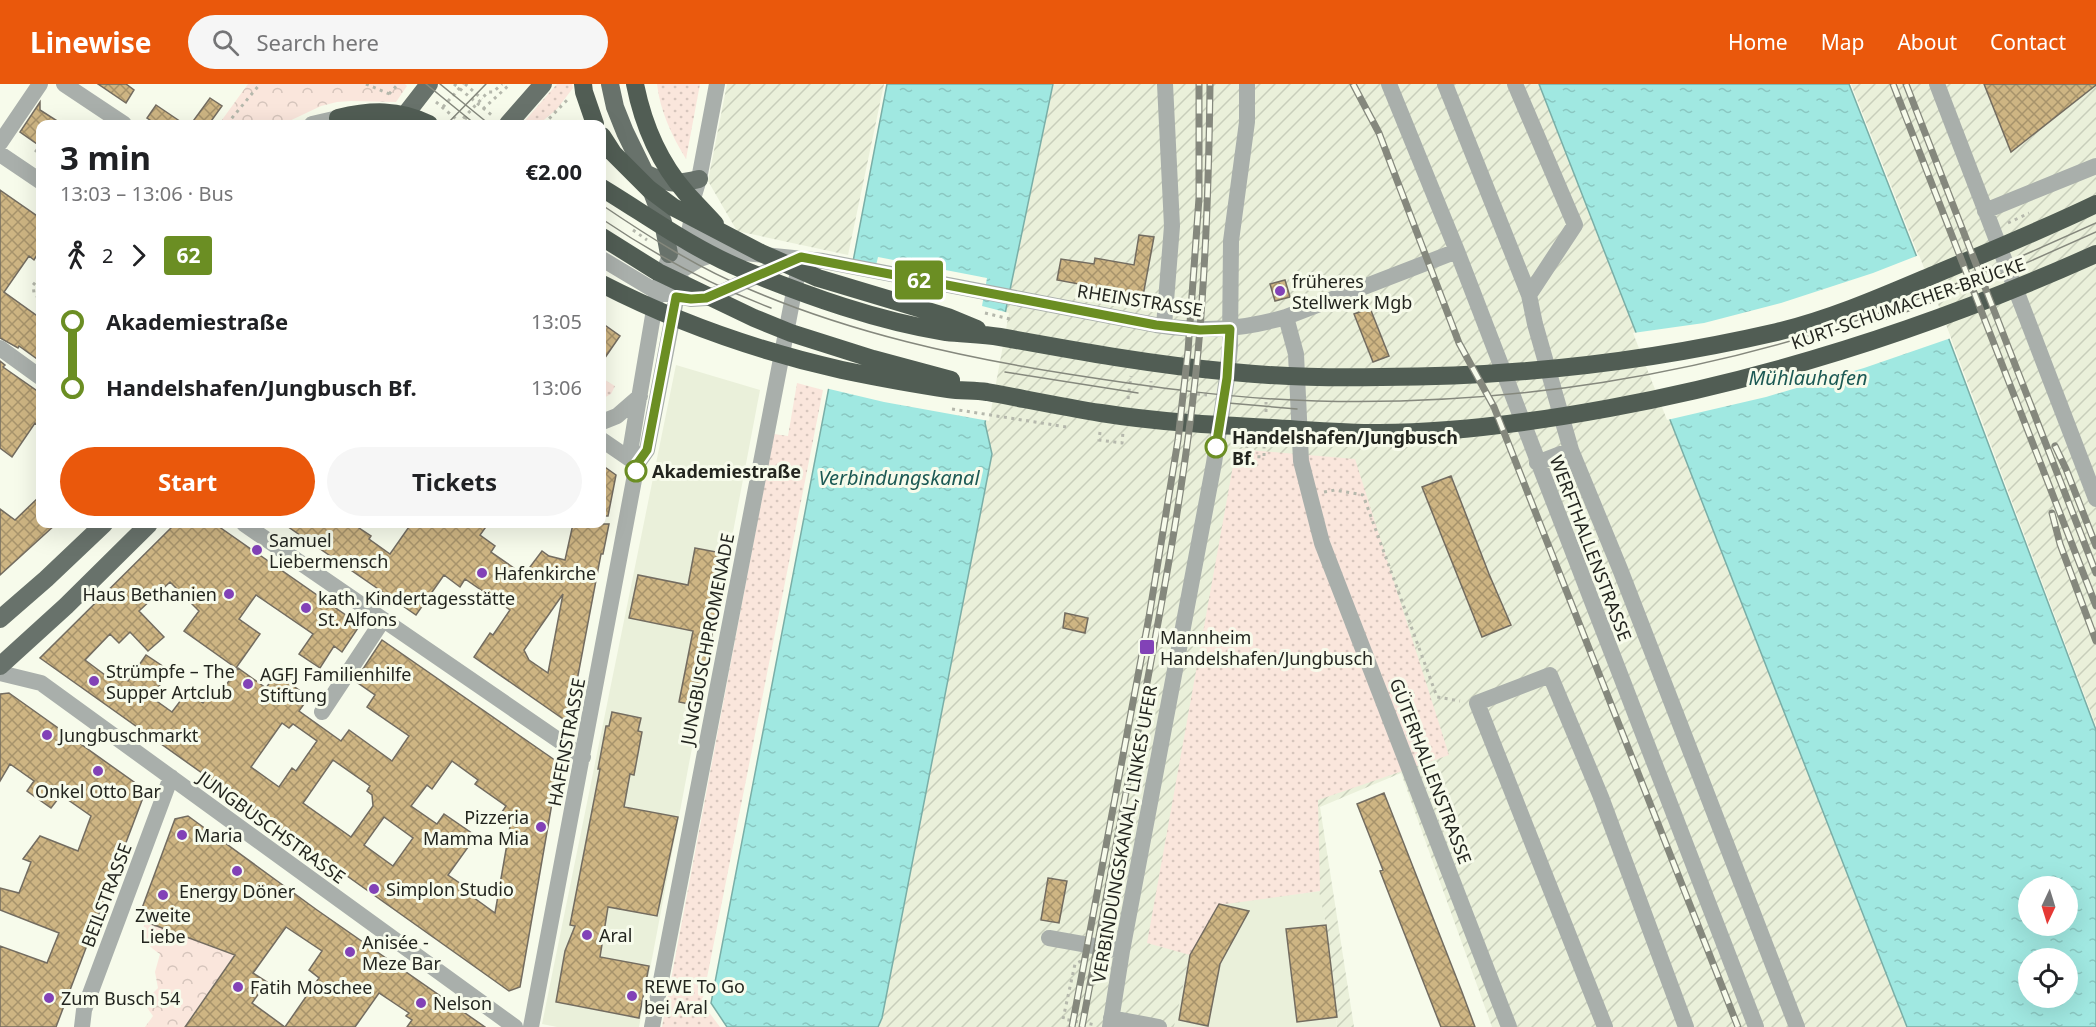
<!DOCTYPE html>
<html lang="en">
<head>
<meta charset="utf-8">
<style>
  body { margin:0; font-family:"Noto Sans",sans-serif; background:#f6f6f6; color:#202124; height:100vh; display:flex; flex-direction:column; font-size:22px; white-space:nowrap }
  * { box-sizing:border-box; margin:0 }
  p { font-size:20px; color:#757577 }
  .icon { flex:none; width:33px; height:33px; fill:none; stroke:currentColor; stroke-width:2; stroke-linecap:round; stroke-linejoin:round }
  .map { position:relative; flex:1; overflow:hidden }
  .drawer { position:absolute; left:36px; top:36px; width:570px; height:408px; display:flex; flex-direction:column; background:#fff; border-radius:12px; box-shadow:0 6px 24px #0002 }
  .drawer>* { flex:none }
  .badge { padding:0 12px; border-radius:4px; font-size:21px; line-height:39px }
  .needle { width:39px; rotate:184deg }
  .tools { position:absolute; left:2018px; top:792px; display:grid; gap:12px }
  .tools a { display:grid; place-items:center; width:60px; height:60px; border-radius:50%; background:#fff; box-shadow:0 6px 24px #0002; font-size:30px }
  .map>.badge { position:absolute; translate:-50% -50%; box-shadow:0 0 0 3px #fff }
  .legs { display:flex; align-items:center; gap:9px; height:66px; padding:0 24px; font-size:20px }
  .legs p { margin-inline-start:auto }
  .summary { display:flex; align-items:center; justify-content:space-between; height:102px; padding:0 24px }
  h1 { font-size:33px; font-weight:700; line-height:45px }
  .action { display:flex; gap:12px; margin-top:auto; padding:12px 24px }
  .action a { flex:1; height:69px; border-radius:36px; background:#ea580c; color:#fff; font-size:24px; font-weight:700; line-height:69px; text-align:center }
  .action a+a { background:#f6f6f6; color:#202124 }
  ul { padding:0 24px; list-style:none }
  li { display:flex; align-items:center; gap:21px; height:66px; font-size:22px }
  li i { display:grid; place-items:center; width:9px; height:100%; margin:0 8px; background:currentColor }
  li i::after { content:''; width:15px; height:15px; margin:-8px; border:4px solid; border-radius:50%; background:#fff }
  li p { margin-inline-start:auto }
  li:first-child i { background:linear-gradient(#0000 50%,currentColor 0) }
  li:last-child i { background:linear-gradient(currentColor 50%,#0000 0) }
  header { display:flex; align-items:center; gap:36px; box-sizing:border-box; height:84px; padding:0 30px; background:#ea580c; color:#fff }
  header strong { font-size:28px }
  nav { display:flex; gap:33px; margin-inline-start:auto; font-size:21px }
  .search { width:420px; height:54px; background:#f6f6f6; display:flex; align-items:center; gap:15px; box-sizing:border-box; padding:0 21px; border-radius:33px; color:#757577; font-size:22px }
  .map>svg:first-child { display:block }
</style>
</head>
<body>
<header>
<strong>Linewise</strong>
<div class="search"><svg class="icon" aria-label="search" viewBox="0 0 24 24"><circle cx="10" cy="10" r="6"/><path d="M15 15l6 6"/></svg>Search here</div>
<nav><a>Home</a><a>Map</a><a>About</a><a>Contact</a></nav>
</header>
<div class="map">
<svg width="2096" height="943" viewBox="0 0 2096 943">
  <defs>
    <pattern id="industrial-furrows" width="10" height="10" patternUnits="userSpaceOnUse" patternTransform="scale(1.5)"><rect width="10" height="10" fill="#eaf0da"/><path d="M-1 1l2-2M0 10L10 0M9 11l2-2" fill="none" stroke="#c8cebb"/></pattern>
    <pattern id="grass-dots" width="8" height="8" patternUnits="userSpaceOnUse" patternTransform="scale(1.5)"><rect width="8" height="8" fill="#fae6dc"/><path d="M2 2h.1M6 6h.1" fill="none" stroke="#d6c5bc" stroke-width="1.8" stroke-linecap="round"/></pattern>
    <pattern id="park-crowns" width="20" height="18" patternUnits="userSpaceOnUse" patternTransform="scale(1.5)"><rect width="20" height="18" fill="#fae6dc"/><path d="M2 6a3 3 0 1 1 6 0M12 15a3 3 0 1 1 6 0" fill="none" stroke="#d6c5bc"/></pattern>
    <pattern id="water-ripples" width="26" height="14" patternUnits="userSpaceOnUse" patternTransform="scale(1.5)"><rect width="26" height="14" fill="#a0e8e1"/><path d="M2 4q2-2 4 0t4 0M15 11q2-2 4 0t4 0" fill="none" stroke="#8ac7c1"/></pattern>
    <pattern id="building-cross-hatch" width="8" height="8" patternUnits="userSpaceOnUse" patternTransform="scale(1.5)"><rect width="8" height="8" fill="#ceb583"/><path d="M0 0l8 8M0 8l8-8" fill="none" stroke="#a7936b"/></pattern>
  </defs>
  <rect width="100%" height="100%" fill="#f7fbeb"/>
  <!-- built -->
  <path fill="#eaf0da" d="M 676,281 L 760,306 L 639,943 L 557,943 L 542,940 Z
    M 1320,807 L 1326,841 L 1337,943 L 1174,943 L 1190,871 L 1219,820 Z"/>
  <!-- industrial -->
  <path fill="url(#industrial-furrows)" d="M 727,0 L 884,0 L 848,171 L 737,147 L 708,97 Z
    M 1053,0 L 1539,0 L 1907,943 L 1492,943 L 1401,689 L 1320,723 L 1354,943 L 1337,943 L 1326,841 L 1319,807 L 1219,821 L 1190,871 L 1174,943 L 878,943 L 882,934 L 992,370 L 985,339 L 1006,225 Z
    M 1851,0 L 2096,0 L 2096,642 L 1949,249 Z"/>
  <!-- grass -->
  <path fill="url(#grass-dots)" d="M 557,0 L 572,0 L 573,4 L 557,25 L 539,40 L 522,40 Z
    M 657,0 L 700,0 L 686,75 C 672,52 660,27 657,0 Z
    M 605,296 L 615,302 L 611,310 L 602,315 L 602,301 Z
    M 797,299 L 823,306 L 702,919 L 720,943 L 662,943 L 774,350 L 788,352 Z
    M 1236,365 L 1355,375 L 1449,671 L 1318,716 L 1320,807 L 1219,821 L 1190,871 L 1147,859 Z"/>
  <!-- park -->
  <path fill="url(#park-crowns)" d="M 248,0 L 405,0 L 407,2 L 396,18 L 351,17 L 337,18 L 321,22 L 283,40 L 219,40 Z
    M 145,837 L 235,870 L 184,943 L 145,943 L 153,932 L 146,922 L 153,919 L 153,909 L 158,904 L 155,888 L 160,870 C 147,861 140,854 145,837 Z"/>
  <!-- water -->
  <path fill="url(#water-ripples)" stroke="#7aaea7" stroke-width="1.5" fill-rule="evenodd" d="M 887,0 L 1053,0 L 1006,225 L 985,339 L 992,370 L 882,934 L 878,943 L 727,943 L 711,919 Z
    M 1539,0 L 1849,0 L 1947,250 L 2096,646 L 2096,943 L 1907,943 ZM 2028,802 L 2067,802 L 2067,842 L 2028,842 ZM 2028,874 L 2067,874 L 2067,914 L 2028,914 Z"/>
  <!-- pier -->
  <path fill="#f7fbeb" d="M 1919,171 L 1951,254 L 1864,284 L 1766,313 L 1667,336 L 1633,249 L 1704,239 L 1781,219 L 1873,189 Z
    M 878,173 L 987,194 L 982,222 L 1009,229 L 989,337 L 884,318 L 825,304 L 849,182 L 874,190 Z"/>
  <!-- building -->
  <path fill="url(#building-cross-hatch)" stroke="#736c60" stroke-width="1.5" fill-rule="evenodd" d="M 98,0 L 126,0 L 134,6 L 126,19 Z
    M 1984,0 L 2096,0 L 2096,1 L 2011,68 Z
    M 210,14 L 222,22 L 209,40 L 191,40 Z
    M 40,18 L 40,26 L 62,40 L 40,40 L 40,62 L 20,48 Z
    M 156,21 L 184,40 L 156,40 L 147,34 Z
    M 0,106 L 40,134 L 40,166 L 34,176 L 29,172 L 4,208 L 40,234 L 40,277 L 19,262 L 18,264 L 0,254 Z
    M 1139,151 L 1154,153 L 1143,212 L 1057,196 L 1061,175 L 1094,180 L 1095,174 L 1134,181 Z
    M 1285,196 L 1290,213 L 1275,217 L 1270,200 Z
    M 1370,224 L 1389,272 L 1373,278 L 1354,230 Z
    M 602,239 L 620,252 L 602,278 Z
    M 0,277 L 5,281 L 3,283 L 40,309 L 40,343 L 35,339 L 12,373 L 0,364 Z
    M 602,381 L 616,391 L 608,432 L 602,432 Z
    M 1451,392 L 1489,490 L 1511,541 L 1482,553 L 1422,403 Z
    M 40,412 L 40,440 L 56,440 L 0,491 L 0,425 L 15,436 Z
    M 175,440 L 215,440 L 360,541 L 342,568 L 334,562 L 320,584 L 299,570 L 313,550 L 256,511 L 239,535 L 260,550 L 236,584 L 184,547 L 199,527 L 170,498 L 139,527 L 164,553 L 148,567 L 130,548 L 119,559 L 110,550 L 85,576 L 109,594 L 114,587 L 128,597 L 146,571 L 170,587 L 151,613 L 172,628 L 187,608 L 203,619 L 210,609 L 217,614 L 238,584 L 266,604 L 276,590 L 309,613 L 299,627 L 341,657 L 349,646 L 392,677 L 409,652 L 367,623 L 375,611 L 355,597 L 382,556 L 559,679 L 520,903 L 509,907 L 40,574 ZM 282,639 L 289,644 L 293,640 L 317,657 L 296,687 L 292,684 L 279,703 L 251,683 ZM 333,676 L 370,702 L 367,707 L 372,711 L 373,722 L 351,753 L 303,719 ZM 452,677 L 478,696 L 475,700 L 506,722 L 498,734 L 511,737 L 495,829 L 459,803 L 461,800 L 448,791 L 476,752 L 444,730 L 437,740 L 411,722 L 427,701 L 432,705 ZM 384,733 L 413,754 L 393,782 L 364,761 Z
    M 284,440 L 353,440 L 371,452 L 369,455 L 390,470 L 411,440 L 488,440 L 480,451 L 495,462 L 491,468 L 524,491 L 542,467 L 549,472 L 565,476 L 573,440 L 609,440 L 603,470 L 601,470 L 569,639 L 474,573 L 490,549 L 493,551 L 510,526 L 465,495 L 460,503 L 444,491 L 416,531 ZM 563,510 L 548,589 L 529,576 L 524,566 Z
    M 695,464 L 727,470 L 699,622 L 679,618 L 693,547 L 629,534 L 638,491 L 688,501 Z
    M 1065,529 L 1088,534 L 1085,549 L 1063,544 Z
    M 9,609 L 141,703 L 144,711 L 56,943 L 0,943 L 0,862 L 47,879 L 59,849 L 0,826 L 0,804 L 19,809 L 31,778 L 23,775 L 40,752 L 78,767 L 91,732 L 61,711 L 51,724 L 27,707 L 34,697 L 10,680 L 0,697 L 0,610 Z
    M 612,628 L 641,634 L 638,647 L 642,648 L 634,691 L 630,690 L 624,723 L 678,733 L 657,832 L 608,823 L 600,873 L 649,882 L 639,934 L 556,918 L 565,867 L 575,842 L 570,841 L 600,685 L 598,685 L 606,642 L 609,642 Z
    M 1384,709 L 1462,908 L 1475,943 L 1441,943 L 1403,846 L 1380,787 L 1383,786 L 1357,720 Z
    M 188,732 L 317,826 L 485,943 L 407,943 L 412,936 L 406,932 L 409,929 L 379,909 L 355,943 L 185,943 L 235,871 L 138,835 L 175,735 ZM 286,843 L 322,867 L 309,886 L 319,894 L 285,943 L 252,919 L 267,898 L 253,889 Z
    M 1048,794 L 1067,797 L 1059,839 L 1041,836 Z
    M 1219,820 L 1249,827 L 1220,880 L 1208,942 L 1179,936 L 1190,871 Z
    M 1326,841 L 1337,933 L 1297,938 L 1286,845 Z"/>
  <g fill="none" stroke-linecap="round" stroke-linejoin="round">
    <!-- path -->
    <path stroke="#b5b8ac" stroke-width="3" stroke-dasharray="3 4.5" stroke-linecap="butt" d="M 366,0 L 392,11
      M 454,0 L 494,33
      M 465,0 L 482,15
      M 389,10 L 398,0
      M 436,18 L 462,40
      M 443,23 L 463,0
      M 483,25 L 508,2 L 505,0
      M 465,33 L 472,40
      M 227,40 L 260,0
      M 458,40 L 488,8 L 493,8 L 502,0
      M 544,40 L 569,14
      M 35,66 L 40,70
      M 2008,139 L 2029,129
      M 633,146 L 647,156
      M 40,193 L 33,201 L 34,209 L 40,216
      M 985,229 L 1014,236
      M 37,231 L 40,225
      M 1151,306 L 1151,297
      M 1197,310 L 1207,311
      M 1128,315 L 1131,292
      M 952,325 L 1067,343
      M 1266,328 L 1266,318
      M 1100,348 L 1099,356 L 1122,359 L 1123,348
      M 1247,361 L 1246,372 L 1264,373 L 1264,362
      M 1324,408 L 1335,406 L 1363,411 L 1437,613 L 1460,617
      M 1081,877 L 1075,880 L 1063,935 L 1096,941"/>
    <!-- minor -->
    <path stroke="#a9afab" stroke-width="16" d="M 64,0 L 124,40
      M 1389,0 L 1457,167 L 1756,943
      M 1445,0 L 1529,211
      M 1515,0 L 1575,141 L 1529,211 L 1535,240 L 1571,366 L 1620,485 L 1797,943
      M 1937,0 L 2096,415
      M 312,40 L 338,34 L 377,40
      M 0,59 L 40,0
      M 0,70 L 40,97
      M 1985,127 L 2096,82
      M 689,128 L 699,95 L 717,0
      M 691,138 L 724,167
      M 602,175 L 657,208 L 691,215 L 706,214 L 722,208 L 794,175
      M 657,208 L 682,186 L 700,175 L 724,167 L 823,177 L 1156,241 C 1203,248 1240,246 1286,233 L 1457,167
      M 1286,233 L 1296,270 L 1301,377 L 1322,459 L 1509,943
      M 1164,242 L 1172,142 L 1165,0
      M 0,264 L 40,293
      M 602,338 L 617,332 L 640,312
      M 602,356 L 637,380
      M 1537,379 L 1571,366
      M 637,380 L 631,362 L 637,326 L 657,208 L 674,159
      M 244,440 L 583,673
      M 0,589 L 41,599 L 515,943
      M 322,628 L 383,536
      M 1049,854 L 1122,867
      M 1111,934 L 1159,943
      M 82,943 L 84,926 L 171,693
      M 531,943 L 637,380 L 647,366 L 691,138 L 690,125
      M 652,943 L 797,192
      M 1110,943 L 1122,867 L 1214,379 L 1227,294 L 1230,262 L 1231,157 L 1247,38 L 1247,0
      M 1605,943 L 1477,619 L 1550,591 L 1601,713 L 1686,943"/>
    <!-- major -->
    <path stroke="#68726b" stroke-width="18" d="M 610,0 L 615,23 L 625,48 L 645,89 L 663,138 L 669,170
      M 398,40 L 429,0
      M 508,40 L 543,0
      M 645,89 C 667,100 674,101 699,95
      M 0,535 L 46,495 L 104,440
      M 0,582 L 66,522 L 149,440"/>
    <!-- highway -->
    <path stroke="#515d54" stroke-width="18" d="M 583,0 L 584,8 L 595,40
      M 635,0 C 643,40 659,78 686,109 C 696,120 706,130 715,140
      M 338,34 C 371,26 398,25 429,40
      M 602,52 L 613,69 L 649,105 L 673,123 L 761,169 L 818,194 L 948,233 L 977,245
      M 602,104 C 648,132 693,165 744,186 C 808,212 877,237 946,248 C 964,250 982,250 1000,253 C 1077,267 1154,281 1232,288 C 1282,293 1331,294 1381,293 C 1514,293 1647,278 1777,248 C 1832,235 1886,211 1938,189 C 1991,167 2044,145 2096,120
      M 602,153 L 658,188 L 754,234 L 791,249 L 873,275 L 951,296
      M 602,200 C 678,239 758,267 842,286 C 876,293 913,300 948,305 C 961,307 974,306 987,308 C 1025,315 1063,323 1101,329 C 1157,338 1214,341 1271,344 C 1307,346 1343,349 1379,349 C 1457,349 1534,338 1610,324 C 1778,293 1940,240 2096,170"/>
    <!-- tram -->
    <path stroke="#85887d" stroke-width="1.5" d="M 426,0 L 475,40
      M 440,0 L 489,40
      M 447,40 L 486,0
      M 602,121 C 649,153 698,184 751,206 C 852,249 960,273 1068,290 C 1151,303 1234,315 1317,317 C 1508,322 1699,292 1879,229 C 1953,203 2025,171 2096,139
      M 602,135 C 655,171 711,201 771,224
      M 1965,206 L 2096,148
      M 1886,235 L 1931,219
      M 1005,288 L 1138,309
      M 1228,319 L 1297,325"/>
    <!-- rail casing -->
    <g stroke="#85887d" stroke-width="7">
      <path id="rail" d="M 1353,0 L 1379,49 L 1459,259 L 1494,323 L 1738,943
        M 1893,0 L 2096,522
        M 1906,0 L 2096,489
        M 2055,362 L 2066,385 L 2096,462
        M 2052,429 L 2060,460 L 2096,557
        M 1072,943 L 1149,533 L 1178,356 L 1188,267 L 1199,114 L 1199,0
        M 1082,943 C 1101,843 1119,742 1139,642 C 1162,518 1186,394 1198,268 C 1206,179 1209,90 1210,0"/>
    </g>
    <!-- rail -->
    <use href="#rail" stroke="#f7fbeb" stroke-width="4.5" stroke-dasharray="14" stroke-linecap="butt"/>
  </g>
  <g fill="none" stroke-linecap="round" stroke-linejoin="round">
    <!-- line-1 casing -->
    <g stroke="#fff" stroke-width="14">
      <path id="line-1" d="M 636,387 L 637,380 L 647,366 L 676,213 L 691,215 L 706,214 L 801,173 L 1156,241 L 1200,246 L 1230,245 L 1227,294 L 1216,363"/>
    </g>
    <!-- line-1 -->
    <use href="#line-1" stroke="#6b8e23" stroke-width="9"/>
  </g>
  <!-- markers -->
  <g fill="#8242b7" stroke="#f7fbeb" stroke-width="2">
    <circle cx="1280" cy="207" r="6"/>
    <circle cx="257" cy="466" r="6"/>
    <circle cx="482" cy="489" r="6"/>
    <circle cx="229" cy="510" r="6"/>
    <circle cx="306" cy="524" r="6"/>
    <rect x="1139" y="555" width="16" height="16" rx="3"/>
    <circle cx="94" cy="597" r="6"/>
    <circle cx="248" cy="600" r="6"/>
    <circle cx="47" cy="651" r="6"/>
    <circle cx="98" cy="687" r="6"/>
    <circle cx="541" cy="743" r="6"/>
    <circle cx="182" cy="751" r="6"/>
    <circle cx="237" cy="787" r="6"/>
    <circle cx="374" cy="805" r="6"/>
    <circle cx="163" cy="811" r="6"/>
    <circle cx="587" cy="851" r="6"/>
    <circle cx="350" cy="868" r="6"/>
    <circle cx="238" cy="903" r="6"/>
    <circle cx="632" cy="912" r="6"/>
    <circle cx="49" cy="914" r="6"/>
    <circle cx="421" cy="919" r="6"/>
  </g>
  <g fill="#fff" stroke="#6b8e23" stroke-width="3">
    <circle cx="1216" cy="363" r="10"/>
    <circle cx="636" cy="387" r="10"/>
  </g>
  <g text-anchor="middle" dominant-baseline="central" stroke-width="6" stroke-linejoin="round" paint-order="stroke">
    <!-- poi labels -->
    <g font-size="18" fill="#23251f" stroke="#f7fbeb" text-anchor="start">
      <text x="1292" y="197">früheres<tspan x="1292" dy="21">Stellwerk Mgb</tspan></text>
      <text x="269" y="456">Samuel<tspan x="269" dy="21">Liebermensch</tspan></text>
      <text x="494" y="489">Hafenkirche</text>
      <text x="217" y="510" text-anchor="end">Haus Bethanien</text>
      <text x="318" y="514">kath. Kindertagesstätte<tspan x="318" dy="21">St. Alfons</tspan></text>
      <text x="1160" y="553">Mannheim<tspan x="1160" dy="21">Handelshafen/Jungbusch</tspan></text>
      <text x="106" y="587">Strümpfe – The<tspan x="106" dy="21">Supper Artclub</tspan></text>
      <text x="260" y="590">AGFJ Familienhilfe<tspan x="260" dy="21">Stiftung</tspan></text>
      <text x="59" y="651">Jungbuschmarkt</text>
      <text x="98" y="707" text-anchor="middle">Onkel Otto Bar</text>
      <text x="529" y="733" text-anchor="end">Pizzeria<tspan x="529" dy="21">Mamma Mia</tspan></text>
      <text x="194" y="751">Maria</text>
      <text x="386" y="805">Simplon Studio</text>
      <text x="237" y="807" text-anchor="middle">Energy Döner</text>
      <text x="163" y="831" text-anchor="middle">Zweite<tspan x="163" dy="21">Liebe</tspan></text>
      <text x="599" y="851">Aral</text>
      <text x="362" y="858">Anisée -<tspan x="362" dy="21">Meze Bar</tspan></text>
      <text x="644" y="902">REWE To Go<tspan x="644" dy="21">bei Aral</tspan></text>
      <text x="250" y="903">Fatih Moschee</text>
      <text x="61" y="914">Zum Busch 54</text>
      <text x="433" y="919">Nelson</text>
    </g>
    <!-- street labels -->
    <g font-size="18" fill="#23251f" stroke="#f7fbeb">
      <text transform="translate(1140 216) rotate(9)">RHEINSTRASSE</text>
      <text transform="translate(1908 219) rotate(-19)">KURT-SCHUMACHER-BRÜCKE</text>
      <text transform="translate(1591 464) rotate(69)">WERFTHALLENSTRASSE</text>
      <text transform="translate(707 555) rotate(-79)">JUNGBUSCHPROMENADE</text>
      <text transform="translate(566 658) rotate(-79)">HAFENSTRASSE</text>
      <text transform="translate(1431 687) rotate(69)">GÜTERHALLENSTRASSE</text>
      <text transform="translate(272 743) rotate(36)">JUNGBUSCHSTRASSE</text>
      <text transform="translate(1124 750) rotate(-80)">VERBINDUNGSKANAL, LINKES UFER</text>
      <text transform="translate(106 811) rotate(-69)">BEILSTRASSE</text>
    </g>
    <!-- stop labels -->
    <g font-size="18" font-weight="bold" fill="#23251f" stroke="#f7fbeb" text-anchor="start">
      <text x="1232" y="353">Handelshafen/Jungbusch<tspan x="1232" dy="21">Bf.</tspan></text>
      <text x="652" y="387">Akademiestraße</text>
    </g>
    <!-- water labels -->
    <g font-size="20" font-style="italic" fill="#1c5954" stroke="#f7fbeb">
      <text x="1808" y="293">Mühlauhafen</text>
      <text x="899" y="393">Verbindungskanal</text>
    </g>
  </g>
</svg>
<div class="tools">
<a><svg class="needle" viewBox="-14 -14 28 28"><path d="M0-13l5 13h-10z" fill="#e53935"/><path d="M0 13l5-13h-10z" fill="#757577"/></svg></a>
<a><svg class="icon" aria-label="locate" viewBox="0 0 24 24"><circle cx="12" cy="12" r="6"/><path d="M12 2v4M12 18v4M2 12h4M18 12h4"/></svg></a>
</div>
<b class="badge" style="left:919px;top:196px;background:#6b8e23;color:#fff">62</b>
<section class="drawer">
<div class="summary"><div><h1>3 min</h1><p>13:03 – 13:06 · Bus</p></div><b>€2.00</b></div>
<div class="legs"><svg class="icon" aria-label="walk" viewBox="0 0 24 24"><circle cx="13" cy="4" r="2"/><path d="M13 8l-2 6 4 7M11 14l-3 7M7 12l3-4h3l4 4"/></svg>2<svg class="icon" aria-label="forward" viewBox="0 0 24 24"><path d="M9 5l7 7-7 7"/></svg><b class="badge" style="background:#6b8e23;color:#fff">62</b></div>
<ul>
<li><i style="color:#6b8e23"></i><b>Akademiestraße</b><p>13:05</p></li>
<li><i style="color:#6b8e23"></i><b>Handelshafen/Jungbusch Bf.</b><p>13:06</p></li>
</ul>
<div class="action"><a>Start</a><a>Tickets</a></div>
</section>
</div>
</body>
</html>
